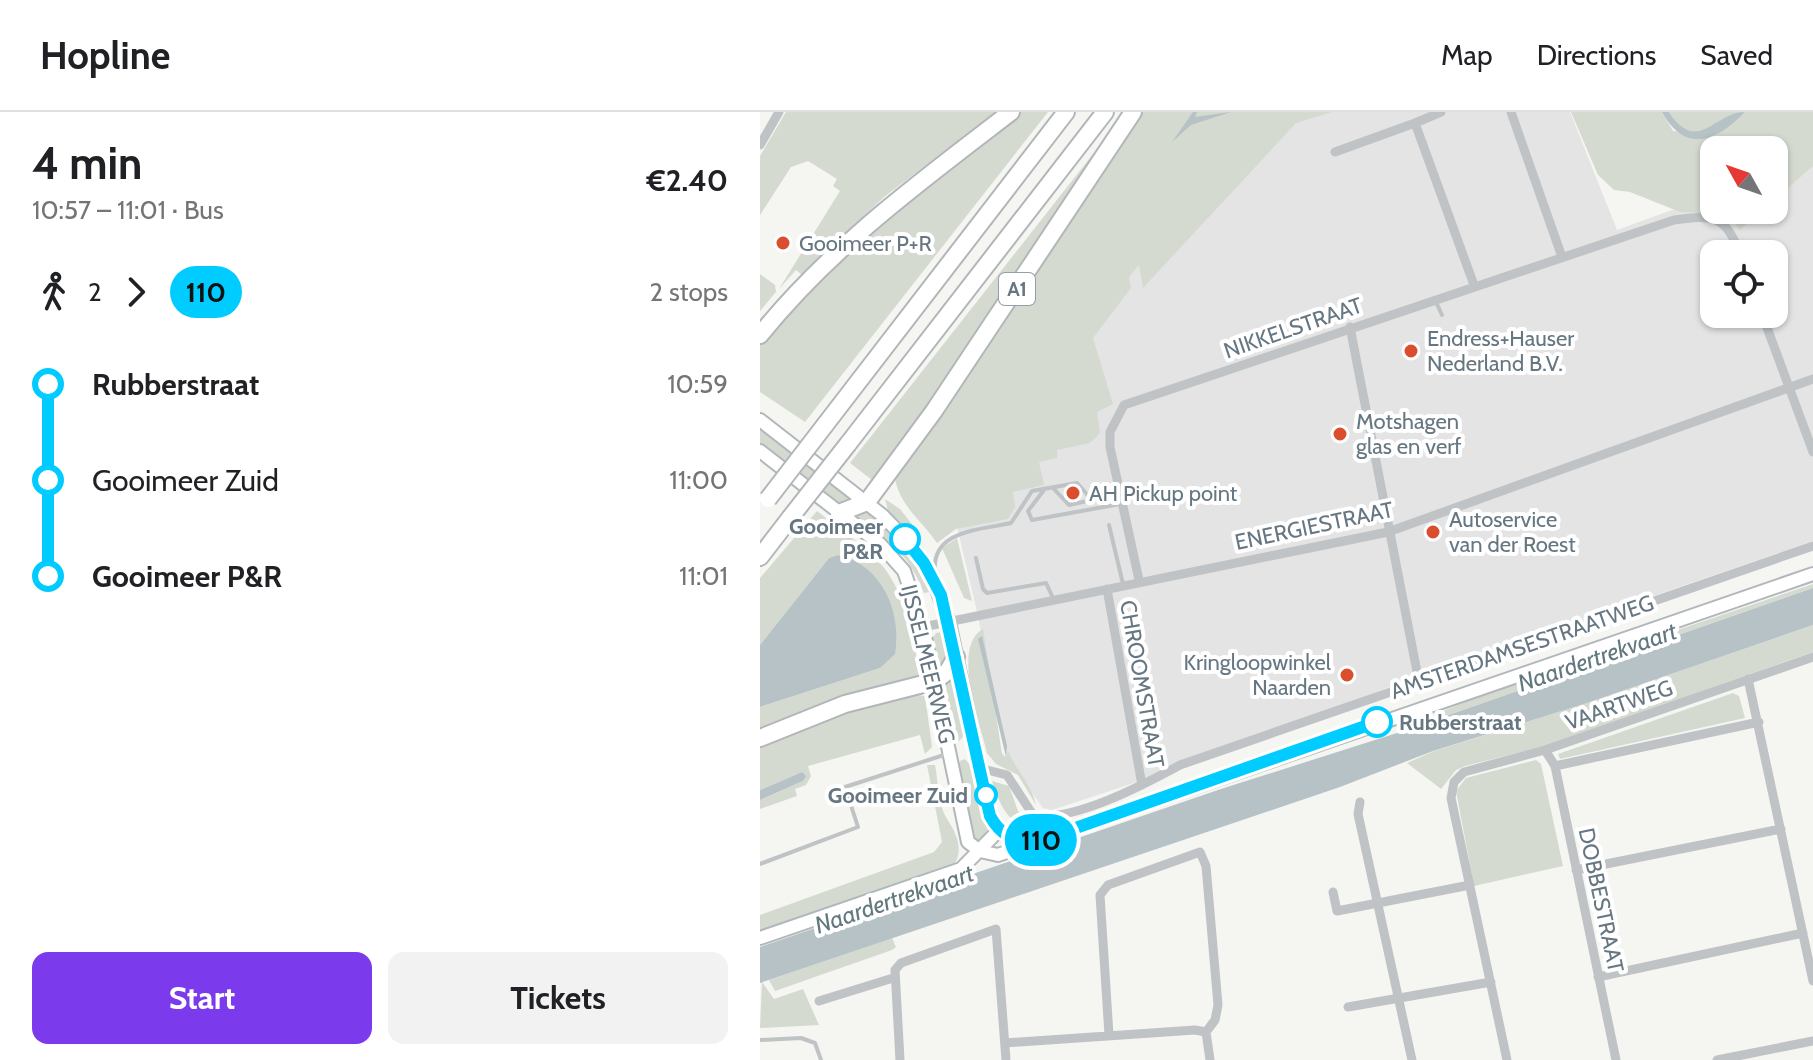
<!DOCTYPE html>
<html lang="en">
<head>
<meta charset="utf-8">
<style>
  body { margin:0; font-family:Cabin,sans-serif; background:#f2f2f2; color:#202124; height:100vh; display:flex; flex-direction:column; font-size:30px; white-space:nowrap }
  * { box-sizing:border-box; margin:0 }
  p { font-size:26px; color:#757577 }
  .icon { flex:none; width:44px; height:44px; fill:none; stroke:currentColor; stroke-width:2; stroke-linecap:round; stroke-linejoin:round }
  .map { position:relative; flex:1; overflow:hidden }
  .drawer { display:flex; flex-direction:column; background:#fff; width:760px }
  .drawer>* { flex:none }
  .badge { padding:0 16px; border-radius:26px; font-size:28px; line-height:52px }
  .needle { width:52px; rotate:310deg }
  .tools { position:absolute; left:940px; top:24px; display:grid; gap:16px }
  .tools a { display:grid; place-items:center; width:88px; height:88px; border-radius:16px; background:#fff; box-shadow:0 2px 6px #0004; font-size:40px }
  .map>.badge { position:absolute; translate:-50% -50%; box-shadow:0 0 0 4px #fff }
  .legs { display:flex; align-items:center; gap:12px; height:88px; padding:0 32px; font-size:26px }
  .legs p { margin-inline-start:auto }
  .head { display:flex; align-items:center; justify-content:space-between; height:136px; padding:0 32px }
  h1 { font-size:44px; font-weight:700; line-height:60px }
  .primary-button { display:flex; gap:16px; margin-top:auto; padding:16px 32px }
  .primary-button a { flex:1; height:92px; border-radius:16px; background:#7c3aed; color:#fff; font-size:32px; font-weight:700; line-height:92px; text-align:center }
  .primary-button a+a { background:#f2f2f2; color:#202124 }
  ul { padding:0 32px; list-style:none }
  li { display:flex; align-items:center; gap:28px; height:96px; font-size:30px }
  li i { display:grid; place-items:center; width:12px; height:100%; margin:0 10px; background:currentColor }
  li i::after { content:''; width:20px; height:20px; margin:-10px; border:6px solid; border-radius:50%; background:#fff }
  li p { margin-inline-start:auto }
  li:first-child i { background:linear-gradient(#0000 50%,currentColor 0) }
  li:last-child i { background:linear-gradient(currentColor 50%,#0000 0) }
  header { display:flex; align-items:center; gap:48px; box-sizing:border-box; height:112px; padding:0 40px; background:#fff; border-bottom:2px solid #e0e0e0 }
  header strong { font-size:38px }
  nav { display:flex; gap:44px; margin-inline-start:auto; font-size:28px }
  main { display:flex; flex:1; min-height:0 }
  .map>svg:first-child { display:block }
</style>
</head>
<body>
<header>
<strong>Hopline</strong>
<nav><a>Map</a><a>Directions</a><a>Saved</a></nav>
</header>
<main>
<section class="drawer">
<div class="head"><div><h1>4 min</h1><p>10:57 – 11:01 · Bus</p></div><b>€2.40</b></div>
<div class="legs"><svg class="icon" aria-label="walk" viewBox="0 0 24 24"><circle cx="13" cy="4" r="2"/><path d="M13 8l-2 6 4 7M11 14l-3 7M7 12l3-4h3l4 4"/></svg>2<svg class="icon" aria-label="forward" viewBox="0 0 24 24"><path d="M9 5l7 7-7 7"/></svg><b class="badge" style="background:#0cf;color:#111">110</b><p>2 stops</p></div>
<ul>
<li><i style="color:#0cf"></i><b>Rubberstraat</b><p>10:59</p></li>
<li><i style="color:#0cf"></i><span>Gooimeer Zuid</span><p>11:00</p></li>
<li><i style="color:#0cf"></i><b>Gooimeer P&amp;R</b><p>11:01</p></li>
</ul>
<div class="primary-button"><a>Start</a><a>Tickets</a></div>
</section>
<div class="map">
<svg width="1053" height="948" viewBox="0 0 1053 948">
  <rect width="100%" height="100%" fill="#f5f5f2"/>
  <!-- built -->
  <path fill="#e3e4e3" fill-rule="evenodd" d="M 562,0 L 810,0 L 857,118 L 915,97 L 1014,98 L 1014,63 L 1053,36 L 1053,429 L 643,570 L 377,670 L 292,698 L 283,696 L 247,647 L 216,495 L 183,356 L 431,20 ZM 954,142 L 1014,142 L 1014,202 L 954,202 Z"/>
  <!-- green -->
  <path fill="#d5dad1" d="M 26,0 L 236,0 L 124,85 L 42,163 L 36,158 L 19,177 L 80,79 L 73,74 L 77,67 L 48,49 L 31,55 L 0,103 L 0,44 Z
    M 259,0 L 288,0 L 45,310 L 0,280 L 0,229 L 124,102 Z
    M 381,0 L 572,0 L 536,11 L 383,176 L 379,153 L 369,165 L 371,176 L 333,226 L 353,292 L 337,300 L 340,321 L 330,331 L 297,338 L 297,346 L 279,350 L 284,373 L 253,380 L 255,395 L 248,407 L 196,417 L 177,431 C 162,409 138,392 135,365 L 234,226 Z
    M 811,0 L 902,0 L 913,19 L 932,20 L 921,16 L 909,0 L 1053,0 L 1053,54 L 1014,88 L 1014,38 L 954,38 L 954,98 L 1003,98 L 980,118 L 967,102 L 920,100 L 870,80 L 854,78 L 838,63 Z
    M 355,14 L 178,281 L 112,368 L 90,351 Z
    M 0,162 L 15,173 L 16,180 L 0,199 Z
    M 0,314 L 96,390 L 74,391 L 0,333 Z
    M 125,387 L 140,397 L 155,416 L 150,420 L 129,402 Z
    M 108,397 L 146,433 L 175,479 L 164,481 C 145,434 127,430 90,403 Z
    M 57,399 C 77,415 101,431 119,450 C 147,480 153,529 161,567 L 0,621 L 0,595 L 120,556 L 92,446 L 78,443 L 69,446 L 0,533 L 0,466 Z
    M 197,426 L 212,489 L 204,486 L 182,436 Z
    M 1053,472 L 1053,476 L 668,610 L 668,605 L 708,589 Z
    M 1053,513 L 1053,540 L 785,634 L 705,654 L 696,658 L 681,677 L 647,651 L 674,639 L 827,591 Z
    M 223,517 L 242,642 L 246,645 L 248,639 C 256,658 272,674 276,693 L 258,663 L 236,652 L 227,641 C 220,610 191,535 223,517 Z
    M 181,520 L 187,521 L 191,544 L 177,562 L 170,531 L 176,521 Z
    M 194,557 C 198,576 220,626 192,632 L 179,571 Z
    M 973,581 L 979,584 L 985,606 L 800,647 L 798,642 Z
    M 151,582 L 165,584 L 172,635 L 165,642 L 160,623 L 48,654 L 51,664 L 46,673 L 35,677 L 37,684 L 0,697 L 0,688 L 43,669 L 42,660 L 0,678 L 0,634 L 59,609 Z
    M 205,647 L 216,659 L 228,717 L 218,733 L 213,728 L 197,659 L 200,649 Z
    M 776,648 L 781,652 L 803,754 L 714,774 L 696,679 L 706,666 Z
    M 167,653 L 175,653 C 178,667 178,692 186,705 C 193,717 205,734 195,751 L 0,821 L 0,803 L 174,740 L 182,730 Z
    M 232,669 L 249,674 L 258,699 L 274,714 C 247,714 240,692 232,669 Z
    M 132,826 L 136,835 L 132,838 L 15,879 L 9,868 Z
    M 2,870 L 14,887 L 43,877 L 59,913 L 0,916 Z"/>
  <!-- water -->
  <path fill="#b6c2c6" d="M 433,0 L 437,0 L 435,5 L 471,0 L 431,13 L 412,30 Z
    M 902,0 L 909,0 C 938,44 954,0 985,0 C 956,30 925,42 902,0 Z
    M 78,443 C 122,453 142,499 135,542 L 120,556 L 0,595 L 0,533 L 69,446 Z
    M 1053,476 L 1053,513 L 827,591 L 673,639 L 580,675 L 0,871 L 0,835 L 461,677 L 637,621 Z
    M 222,524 L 247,634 L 246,645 L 218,527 Z
    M 42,660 L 46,664 L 43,669 L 0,688 L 0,678 Z"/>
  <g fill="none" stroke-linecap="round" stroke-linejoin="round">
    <!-- secondary casing -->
    <g stroke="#b1b7bb" stroke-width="16">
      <path id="secondary" d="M 0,308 L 122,403 L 153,435 L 172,464 L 189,510 L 230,704 C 240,723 250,727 270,731
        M 0,339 L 120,432 L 144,459 L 163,515 L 208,730 L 220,739 L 238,743 L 1053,462
        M 0,826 L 201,757 L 238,719"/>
    </g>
    <!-- highway casing -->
    <g stroke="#b2b6b9" stroke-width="20">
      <path id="highway" d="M 0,223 C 72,134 161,69 251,0
        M 65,313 L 306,0
        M 88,332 L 345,0
        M 79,401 L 107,390 L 174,299 L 373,0
        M 0,445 L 30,406
        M 0,626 L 85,592 L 175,569 L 188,559 L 196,545"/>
    </g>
    <!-- lane -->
    <path stroke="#bfc3c6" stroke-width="4" d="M 676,190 L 682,203
      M 294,377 L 309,393 L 332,388
      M 284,378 L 268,399 L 272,408 L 360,392
      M 349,413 L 363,472
      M 216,446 L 223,477 L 227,481 L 286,471 L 293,486
      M 175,460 C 171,418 220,418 251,411 L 272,379 L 317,371 L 332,388 L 360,381
      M 0,752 L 98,715 L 85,675 L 187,642
      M 0,928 L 41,926 L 55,931 L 61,948"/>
    <!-- street -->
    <path stroke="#bfc3c6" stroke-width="9" d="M 681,0 L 655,11 L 714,173
      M 751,0 L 802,145
      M 0,33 L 19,0
      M 575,40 L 655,11
      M 1002,202 L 1053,340
      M 590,215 L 659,570
      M 379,468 L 350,335 L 350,320 L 364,293 L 914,108 C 953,103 965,102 980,142
      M 347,477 L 382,673
      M 163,515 L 628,420 L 1053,267
      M 988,567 L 1053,869
      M 785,638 L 795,654 L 856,948
      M 795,654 L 999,610
      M 220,660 L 227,658 L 247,663 L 273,703 C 312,711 385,672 420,653 L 1053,434
      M 600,690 L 598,702 L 652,948
      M 816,758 L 1021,717
      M 573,780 L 577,799 L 710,773
      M 838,865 L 1043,821
      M 59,889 L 133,866
      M 588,895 L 731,870
      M 349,923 L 340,783 L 348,773 L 440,740 L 446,754 L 458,893 L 455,908 L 446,920 L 450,948
      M 245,931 L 435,918 L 446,920
      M 140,948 L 135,858 L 141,851 L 236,817 L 246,948
      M 747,948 L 691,686 L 694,670 L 704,660 L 785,638 L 1053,545
      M 957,948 L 1053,929"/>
    <!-- secondary -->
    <use href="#secondary" stroke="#fff" stroke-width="12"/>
    <!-- highway -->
    <use href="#highway" stroke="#fff" stroke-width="16"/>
    <!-- highway-bridge casing -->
    <g stroke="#b2b6b9" stroke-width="20" stroke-linecap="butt">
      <path id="highway-bridge" d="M 8,387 L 65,313
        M 30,406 L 88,332"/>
    </g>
    <!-- highway-bridge -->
    <use href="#highway-bridge" stroke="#fff" stroke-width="16"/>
  </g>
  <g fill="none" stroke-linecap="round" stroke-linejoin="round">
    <!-- line-1 casing -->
    <g stroke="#fff" stroke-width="18">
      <path id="line-1" d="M 145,427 L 164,451 L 181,483 L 230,704 C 241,724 252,727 273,731 L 617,610"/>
    </g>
    <!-- line-1 -->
    <use href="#line-1" stroke="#0cf" stroke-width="12"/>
  </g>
  <!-- markers -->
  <g fill="#da4e2e" stroke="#fff" stroke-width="3">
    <circle cx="23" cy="131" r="8"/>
    <circle cx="651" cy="239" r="8"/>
    <circle cx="580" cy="322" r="8"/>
    <circle cx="313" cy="381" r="8"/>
    <circle cx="673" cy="420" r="8"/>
    <circle cx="587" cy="563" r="8"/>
  </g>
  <g fill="#fff" stroke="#0cf" stroke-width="4">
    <circle cx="145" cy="427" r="14"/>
    <circle cx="617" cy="610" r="14"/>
    <circle cx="226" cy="683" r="10"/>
  </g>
  <g text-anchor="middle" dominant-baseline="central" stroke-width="8" stroke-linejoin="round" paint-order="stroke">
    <!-- shield labels -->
    <rect fill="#fff" stroke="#94a0a8" stroke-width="2" x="239" y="161" width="36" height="32" rx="6"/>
    <g font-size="20" font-weight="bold" fill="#667782">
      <text x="257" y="177">A1</text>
    </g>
    <!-- poi labels -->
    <g font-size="22" fill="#667782" stroke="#fff" text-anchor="start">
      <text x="39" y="131">Gooimeer P+R</text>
      <text x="667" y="226">Endress+Hauser<tspan x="667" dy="25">Nederland B.V.</tspan></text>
      <text x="596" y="309">Motshagen<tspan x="596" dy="25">glas en verf</tspan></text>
      <text x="329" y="381">AH Pickup point</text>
      <text x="689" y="407">Autoservice<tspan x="689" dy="25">van der Roest</tspan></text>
      <text x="571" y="550" text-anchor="end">Kringloopwinkel<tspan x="571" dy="25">Naarden</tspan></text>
    </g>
    <!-- street labels -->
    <g font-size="22" fill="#667782" stroke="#fff">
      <text transform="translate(533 216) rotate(-19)">NIKKELSTRAAT</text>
      <text transform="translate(554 414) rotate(-12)">ENERGIESTRAAT</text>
      <text transform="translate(762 535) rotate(-19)">AMSTERDAMSESTRAATWEG</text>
      <text transform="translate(168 552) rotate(76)">IJSSELMEERWEG</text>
      <text transform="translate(382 572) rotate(80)">CHROOMSTRAAT</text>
      <text transform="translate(859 593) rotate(-19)">VAARTWEG</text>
      <text transform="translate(841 788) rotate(78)">DOBBESTRAAT</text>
    </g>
    <!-- stop labels -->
    <g font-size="22" font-weight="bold" fill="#667782" stroke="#fff" text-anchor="end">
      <text x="123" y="414">Gooimeer<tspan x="123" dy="25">P&amp;R</tspan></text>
      <text x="639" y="610" text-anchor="start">Rubberstraat</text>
      <text x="208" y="683">Gooimeer Zuid</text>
    </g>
    <!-- water labels -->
    <g font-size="24" font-style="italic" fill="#62787f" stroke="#fff">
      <text transform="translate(837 545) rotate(-19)">Naardertrekvaart</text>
      <text transform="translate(134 787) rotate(-19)">Naardertrekvaart</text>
    </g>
  </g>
</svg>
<div class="tools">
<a><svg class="needle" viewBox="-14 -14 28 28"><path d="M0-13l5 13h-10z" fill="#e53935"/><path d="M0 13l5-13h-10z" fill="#757577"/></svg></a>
<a><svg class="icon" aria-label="locate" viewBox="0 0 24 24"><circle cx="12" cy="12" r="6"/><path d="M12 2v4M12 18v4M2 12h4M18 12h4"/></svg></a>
</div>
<b class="badge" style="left:281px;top:728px;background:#0cf;color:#111">110</b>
</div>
</main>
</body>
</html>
